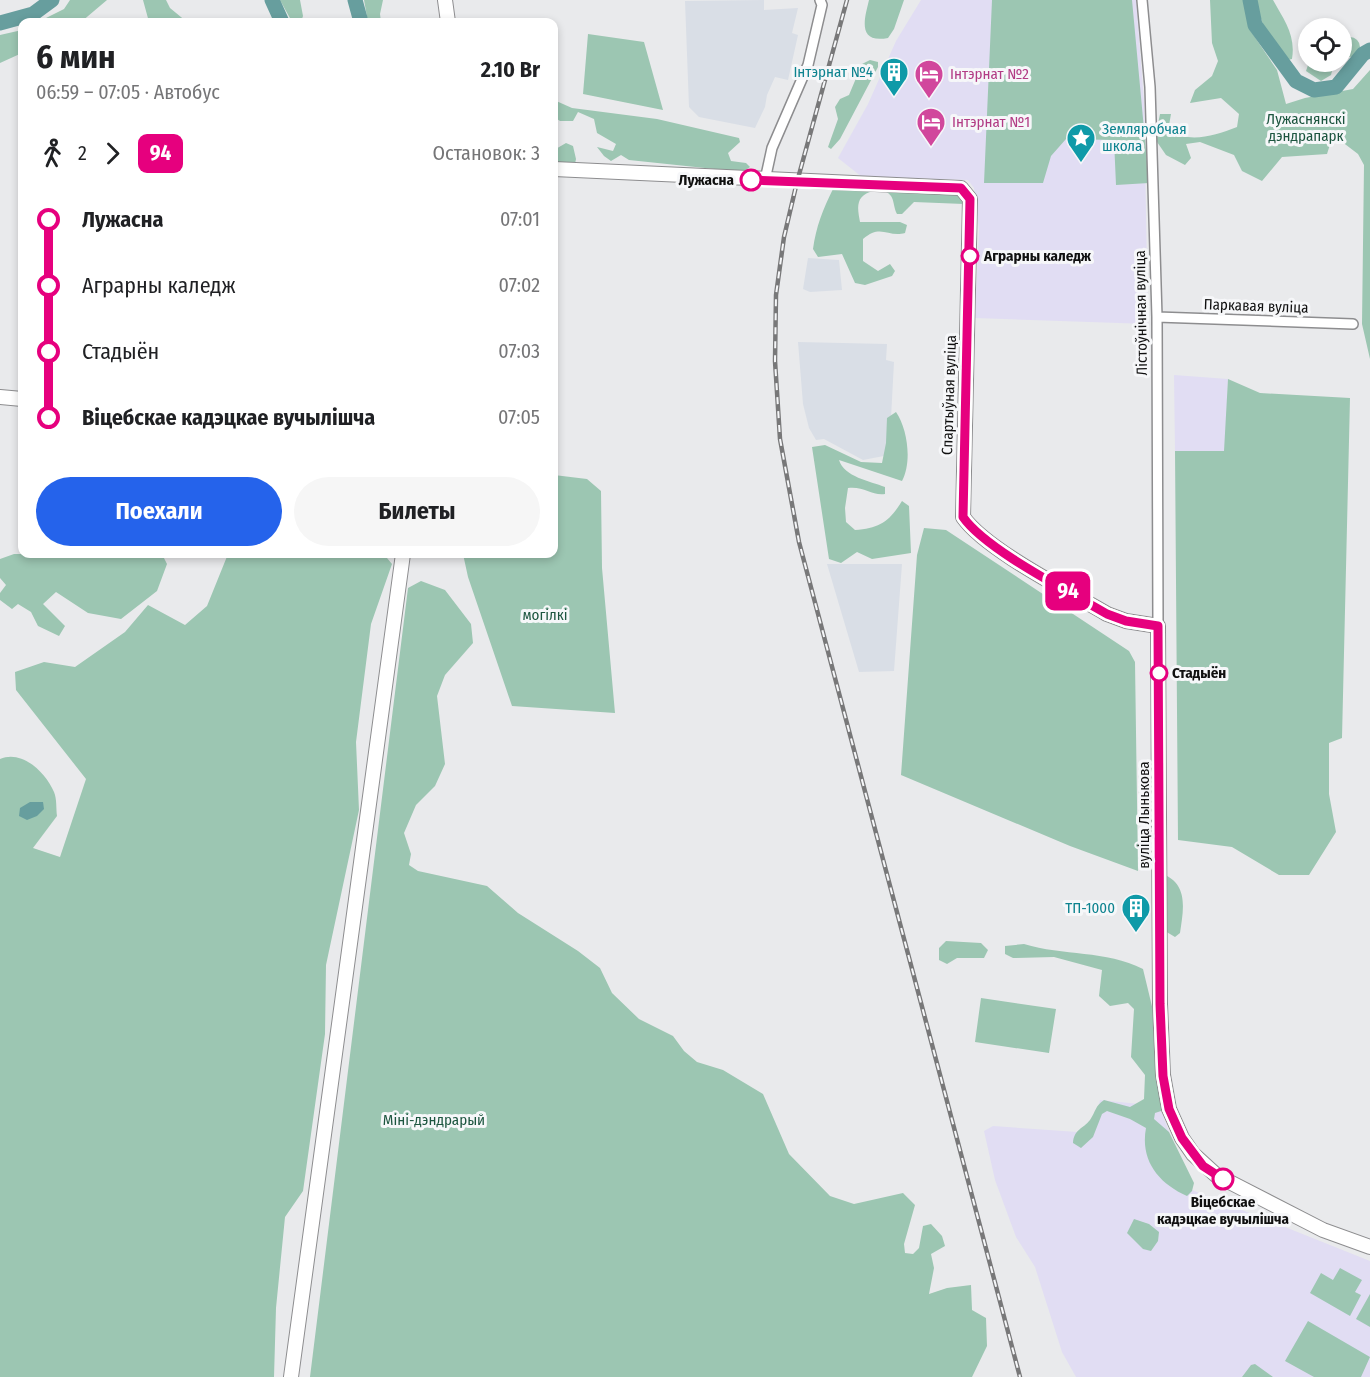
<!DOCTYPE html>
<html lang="ru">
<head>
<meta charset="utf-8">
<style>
  body { margin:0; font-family:"Fira Sans Condensed",sans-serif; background:#f6f6f6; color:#202124; height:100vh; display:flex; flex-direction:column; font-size:22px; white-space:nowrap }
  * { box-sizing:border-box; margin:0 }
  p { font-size:20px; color:#757577 }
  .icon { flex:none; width:33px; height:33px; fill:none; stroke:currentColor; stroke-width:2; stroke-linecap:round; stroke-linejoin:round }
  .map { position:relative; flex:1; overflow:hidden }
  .drawer { position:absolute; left:18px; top:18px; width:540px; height:540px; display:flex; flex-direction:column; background:#fff; border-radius:12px; box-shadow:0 3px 9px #0003 }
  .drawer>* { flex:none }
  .badge { padding:0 12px; border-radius:9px; font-size:21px; line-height:39px }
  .buttons { position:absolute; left:1298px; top:18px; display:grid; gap:12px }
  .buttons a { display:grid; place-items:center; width:54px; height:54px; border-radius:50%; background:#fff; box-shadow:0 3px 9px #0003; font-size:30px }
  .map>.badge { position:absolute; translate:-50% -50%; box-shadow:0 0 0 3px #fff }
  .legs { display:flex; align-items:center; gap:9px; height:66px; padding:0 18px; font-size:20px }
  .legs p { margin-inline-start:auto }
  .headline { display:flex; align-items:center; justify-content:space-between; height:102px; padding:0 18px }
  h1 { font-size:33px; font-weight:700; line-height:45px }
  .button { display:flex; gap:12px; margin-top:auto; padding:12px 18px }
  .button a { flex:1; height:69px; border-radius:36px; background:#2563eb; color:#fff; font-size:24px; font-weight:700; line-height:69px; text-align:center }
  .button a+a { background:#f6f6f6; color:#202124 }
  ul { padding:0 18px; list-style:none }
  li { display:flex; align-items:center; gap:21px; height:66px; font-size:22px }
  li i { display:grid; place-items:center; width:9px; height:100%; margin:0 8px; background:currentColor }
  li i::after { content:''; width:15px; height:15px; margin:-8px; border:4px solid; border-radius:50%; background:#fff }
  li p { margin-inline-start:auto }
  li:first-child i { background:linear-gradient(#0000 50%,currentColor 0) }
  li:last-child i { background:linear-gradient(currentColor 50%,#0000 0) }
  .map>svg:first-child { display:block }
</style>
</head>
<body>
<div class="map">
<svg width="1370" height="1377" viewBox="0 0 1370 1377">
  <rect width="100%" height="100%" fill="#e9eaec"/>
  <!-- built -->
  <path fill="#d9dee6" d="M 764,0 L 764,10 L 798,8 L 792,33 L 798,35 L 788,80 L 775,77 L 767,95 L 765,107 L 755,128 L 699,117 L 689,107 L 685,1 Z
    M 808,258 L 839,260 L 842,290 L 810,292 L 803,289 Z
    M 798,342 L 887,344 L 886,360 L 894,362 L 889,455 L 863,460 L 824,439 L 816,440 L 809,428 L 803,404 Z
    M 827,564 L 902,564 L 894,671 L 859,672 Z"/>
  <!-- education -->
  <path fill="#e1ddf3" d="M 921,0 L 1136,0 L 1144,102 L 1148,324 L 975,318 L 979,230 L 974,188 L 968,180 L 862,177 L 838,158 L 868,104 L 896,41 Z
    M 1174,375 L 1228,379 L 1225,452 L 1175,451 Z
    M 1100,1100 L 1159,1106 L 1192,1190 L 1370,1261 L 1370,1377 L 1076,1377 L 1062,1352 L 1035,1267 L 1016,1237 L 995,1180 L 984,1131 L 993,1126 L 1092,1133 Z"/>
  <!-- green -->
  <path fill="#9cc6b2" d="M 70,0 L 107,0 L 81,22 L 38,22 L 64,9 Z
    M 143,0 L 166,0 L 170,8 L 187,22 L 149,22 Z
    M 280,0 L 300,0 L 303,16 L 301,22 L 291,20 Z
    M 364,0 L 383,0 L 380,14 L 381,22 L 368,22 Z
    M 869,0 L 904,0 L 894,29 L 888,38 C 856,44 865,17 869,0 Z
    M 992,0 L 1132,0 L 1149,183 L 1116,185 L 1114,140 L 1066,139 L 1051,156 L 1043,183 L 984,183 Z
    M 1210,0 L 1244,0 L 1250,30 L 1277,70 L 1286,104 L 1305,98 L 1353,89 L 1370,70 L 1370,359 L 1362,324 L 1364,165 L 1358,154 L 1333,135 L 1327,154 L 1282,157 L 1262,181 L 1242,171 L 1234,155 L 1200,142 L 1186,144 L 1191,158 L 1185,165 L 1166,155 L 1155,139 L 1160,114 L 1171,114 L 1168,131 C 1191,143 1214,136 1237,127 L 1239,114 L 1221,98 L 1190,103 L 1195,90 L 1212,76 L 1218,61 L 1212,43 Z
    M 1255,0 L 1273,0 C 1284,20 1296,35 1292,59 L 1288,60 L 1266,34 Z
    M 22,30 L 22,53 L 0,63 L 0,35 Z
    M 588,34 L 644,42 L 663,110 L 583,94 Z
    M1340 47a10 10 0 1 1 20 0a10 10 0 1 1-20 0Z
    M 870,60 L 878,62 L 878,67 L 840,139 L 831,149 L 828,147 L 838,119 L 835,107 L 840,99 L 849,95 L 862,64 Z
    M 1309,62 L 1328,62 L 1333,67 L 1331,75 L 1321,81 L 1306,71 Z
    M 554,100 L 572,108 L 657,119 L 739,138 L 740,142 L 728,153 L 731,161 L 746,163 L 750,167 L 743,172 L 629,160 L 621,155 L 611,161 L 604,156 L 597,147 L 613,151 L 616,144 L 597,133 L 594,119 L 578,112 L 573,121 L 560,121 L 554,117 Z
    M 566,143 L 573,146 L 576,159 L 575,164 L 554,164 L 554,150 Z
    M 844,186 L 964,195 L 964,204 L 914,202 L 902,214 L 897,214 C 894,209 894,200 891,196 C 884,185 862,191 859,202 C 857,208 859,216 860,222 L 900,222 L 907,225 L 905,233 C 888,238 881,223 863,239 L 863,261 L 878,271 L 890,264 L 895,271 L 892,276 L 865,285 L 855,283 L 842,254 L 818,257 L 813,249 C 816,227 823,209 833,189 Z
    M 1228,379 L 1260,393 L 1350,398 L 1342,738 L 1329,743 L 1329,794 L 1336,832 L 1309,875 L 1279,875 L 1232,847 L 1178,840 L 1175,451 L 1224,451 Z
    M 896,412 C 908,430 912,462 902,481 L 839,460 C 844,477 870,481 885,487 L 885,494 C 872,496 864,486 848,488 L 845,508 L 846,522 L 855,530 C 880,528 889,522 902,501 L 909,506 L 911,553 L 872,559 L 857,552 L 841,563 L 829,559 L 812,447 L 825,445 L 861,462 L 882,463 L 886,443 L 887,418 Z
    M 554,475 L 587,479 L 601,491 L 602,568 L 615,713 L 512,706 L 468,577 L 463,554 L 554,554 Z
    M 924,528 L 946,530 L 1129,651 L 1135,662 L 1138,871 L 1070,846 L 901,775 L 917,555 Z
    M 14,554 L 162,554 L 167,564 L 157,591 L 121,619 L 88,613 L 56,592 L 43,604 L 65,626 L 59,636 L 38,626 L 31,612 L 18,604 L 12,609 L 0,600 L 0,593 L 6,585 L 0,578 L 0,559 Z
    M 228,554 L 372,554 L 387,558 L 392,564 L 371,624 L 356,742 L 359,810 L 326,965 L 325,1034 L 303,1191 L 285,1217 L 276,1308 L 274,1377 L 0,1377 L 0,759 C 22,749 46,773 54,792 C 57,799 56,809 57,816 L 33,848 L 60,857 L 86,779 L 16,690 L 15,672 L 44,662 L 75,667 L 125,632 L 148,605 L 185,625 L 207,606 Z
    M 421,581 L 445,590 L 471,624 L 473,643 L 445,675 L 437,696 L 445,764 L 435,786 L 416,805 L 404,833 L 411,854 L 409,865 L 418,871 L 487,886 L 518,913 L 578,951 L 600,968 L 612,993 L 639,1019 L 673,1036 L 684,1051 L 697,1062 L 723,1070 L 763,1094 L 789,1154 L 830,1196 L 854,1204 L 903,1193 L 915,1205 L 904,1244 L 905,1253 L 913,1254 L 919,1248 L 923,1226 L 931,1224 L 942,1236 L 945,1246 L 931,1254 L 934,1268 L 929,1294 L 947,1288 L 971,1285 L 972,1310 L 986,1318 L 987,1346 L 972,1377 L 310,1377 L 408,588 Z
    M 1165,875 C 1189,886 1183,912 1180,933 L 1175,937 L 1165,931 Z
    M 946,941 L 981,943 L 988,950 L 984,958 L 957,958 L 947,964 L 939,960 L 939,948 Z
    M 1024,944 C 1063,956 1106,950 1143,969 L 1156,1023 L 1164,1110 L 1155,1113 L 1154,1119 L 1169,1132 L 1194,1183 L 1192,1191 L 1187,1196 C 1158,1183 1140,1160 1146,1128 L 1130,1119 L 1107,1111 L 1102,1114 L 1093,1137 L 1081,1148 L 1073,1143 C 1074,1129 1083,1129 1090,1120 C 1096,1111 1095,1106 1104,1100 L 1130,1107 L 1144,1099 L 1145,1075 L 1131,1057 L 1134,1009 L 1128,1003 L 1110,1006 L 1099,996 L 1102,970 L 1054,957 L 1013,958 L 1005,954 L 1005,946 Z
    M 981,998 L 1056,1009 L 1049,1053 L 975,1042 Z
    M 1134,1219 L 1149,1224 L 1159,1232 L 1158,1241 L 1151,1251 L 1143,1249 L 1127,1233 Z
    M 1340,1268 L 1362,1280 L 1355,1292 L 1361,1295 L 1350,1316 L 1310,1293 L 1321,1273 L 1333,1280 Z
    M 1370,1294 L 1370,1327 L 1356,1319 Z
    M 1308,1321 L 1370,1357 L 1361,1377 L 1314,1377 L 1285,1361 Z
    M 1255,1364 L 1273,1377 L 1242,1377 L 1251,1365 Z"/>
  <!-- water -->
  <path fill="#679e9e" d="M 30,802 L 43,802 L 44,809 L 37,816 L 27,820 L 19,816 L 20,808 Z"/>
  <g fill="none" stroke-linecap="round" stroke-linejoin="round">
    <!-- river -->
    <path stroke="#679e9e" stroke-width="15" d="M 272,0 L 282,22
      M 355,0 L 361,22
      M 1250,0 L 1255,25 L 1296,81 L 1314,90 L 1336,87 L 1363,54 L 1370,50
      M 0,23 L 33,14 L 52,0"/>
    <!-- street casing -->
    <g stroke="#8d8d8f" stroke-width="12">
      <path id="street" d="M 1142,0 L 1150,87 L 1157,317 L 1158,626
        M 765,180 L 772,148 L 808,65 L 822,5 L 820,0
        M 1157,317 L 1353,324"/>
    </g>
    <!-- secondary casing -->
    <g stroke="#8d8d8f" stroke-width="16">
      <path id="secondary" d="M 445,0 L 448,22
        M 554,169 L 961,188 L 970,199 L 963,517 C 986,550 1070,592 1107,614 L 1126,621 L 1158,626 L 1160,1004 L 1163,1075 L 1169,1109 L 1182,1138 L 1193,1154 L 1216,1175 L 1323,1230 L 1370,1247
        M 0,397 L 22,399
        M 291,1377 L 403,554"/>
    </g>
    <!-- street -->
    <use href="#street" stroke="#fff" stroke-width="9"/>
    <!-- secondary -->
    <use href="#secondary" stroke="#fff" stroke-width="14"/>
    <!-- rail casing -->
    <g stroke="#787879" stroke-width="4.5">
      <path id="rail" d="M 847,0 L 797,182 L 784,237 L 776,295 L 775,361 L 780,439 L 799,542 L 1020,1377"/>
    </g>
    <!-- rail -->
    <use href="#rail" stroke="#f6f7f9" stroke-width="2" stroke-dasharray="7" stroke-linecap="butt"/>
  </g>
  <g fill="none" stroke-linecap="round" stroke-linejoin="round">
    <!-- line-1 casing -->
    <g stroke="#fff" stroke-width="14">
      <path id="line-1" d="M 751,180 L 961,188 L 970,199 L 963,517 C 986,550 1070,592 1107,614 L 1126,621 L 1158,626 L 1160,1004 L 1163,1076 L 1169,1109 L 1182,1138 L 1203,1166 L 1223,1179"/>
    </g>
    <!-- line-1 -->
    <use href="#line-1" stroke="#e6007e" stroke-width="9"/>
  </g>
  <!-- icons -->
  <defs>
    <g id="building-pin" transform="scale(1.5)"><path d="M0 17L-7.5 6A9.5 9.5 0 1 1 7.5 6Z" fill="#0f9aa8" stroke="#f6f7f9"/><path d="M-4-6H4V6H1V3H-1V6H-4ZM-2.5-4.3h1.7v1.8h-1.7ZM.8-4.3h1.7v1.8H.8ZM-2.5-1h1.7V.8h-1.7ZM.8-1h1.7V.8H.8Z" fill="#fff"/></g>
    <g id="hotel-pin" transform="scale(1.5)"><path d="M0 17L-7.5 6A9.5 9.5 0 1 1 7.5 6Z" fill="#d1479c" stroke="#f6f7f9"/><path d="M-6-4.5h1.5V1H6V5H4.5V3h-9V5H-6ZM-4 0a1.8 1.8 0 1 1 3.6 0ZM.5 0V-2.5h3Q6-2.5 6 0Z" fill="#fff"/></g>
    <g id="sight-pin" transform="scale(1.5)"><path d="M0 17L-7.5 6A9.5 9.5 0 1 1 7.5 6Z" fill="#0f9aa8" stroke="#f6f7f9"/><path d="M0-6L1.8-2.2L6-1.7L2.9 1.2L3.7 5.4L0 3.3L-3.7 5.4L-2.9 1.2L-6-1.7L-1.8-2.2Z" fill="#fff"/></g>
  </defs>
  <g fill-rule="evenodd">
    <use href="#building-pin" x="894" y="72"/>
    <use href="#hotel-pin" x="929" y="74"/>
    <use href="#hotel-pin" x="931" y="122"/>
    <use href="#sight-pin" x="1081" y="138"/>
    <use href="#building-pin" x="1136" y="908"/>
  </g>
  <!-- markers -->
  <g fill="#fff" stroke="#e6007e" stroke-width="3">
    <circle cx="751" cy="180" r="10"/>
    <circle cx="970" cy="256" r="8"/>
    <circle cx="1159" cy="673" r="8"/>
    <circle cx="1223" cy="1179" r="10"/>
  </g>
  <g text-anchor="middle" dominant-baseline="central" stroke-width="6" stroke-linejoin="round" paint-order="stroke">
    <!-- culture labels -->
    <g font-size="15" fill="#0d838f" stroke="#f6f7f9" text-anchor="end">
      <text x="873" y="72">Інтэрнат №4</text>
      <text x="1102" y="129" text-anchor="start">Земляробчая<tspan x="1102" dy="17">школа</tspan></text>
      <text x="1115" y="908">ТП-1000</text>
    </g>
    <!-- hotel labels -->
    <g font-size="15" fill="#b23c85" stroke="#f6f7f9" text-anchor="start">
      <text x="950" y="74">Інтэрнат №2</text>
      <text x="952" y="122">Інтэрнат №1</text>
    </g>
    <!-- park labels -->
    <g font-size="15" fill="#1c553f" stroke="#f6f7f9">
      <text x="1306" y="119">Лужаснянскі<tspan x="1306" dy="17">дэндрапарк</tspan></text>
      <text x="545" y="615">могілкі</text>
      <text x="434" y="1120">Міні-дэндрарый</text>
    </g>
    <!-- stop labels -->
    <g font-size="15" font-weight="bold" fill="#101010" stroke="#f6f7f9" text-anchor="start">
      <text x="734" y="180" text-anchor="end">Лужасна</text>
      <text x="984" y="256">Аграрны каледж</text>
      <text x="1172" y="673">Стадыён</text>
      <text x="1223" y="1202" text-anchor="middle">Віцебскае<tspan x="1223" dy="17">кадэцкае вучылішча</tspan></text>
    </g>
    <!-- street labels -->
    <g font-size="15" fill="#101010" stroke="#f6f7f9">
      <text transform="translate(1256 306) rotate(2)">Паркавая вуліца</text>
      <text transform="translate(1141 313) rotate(-91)">Лістоўнічная вуліца</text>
      <text transform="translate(949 395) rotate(-88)">Спартыўная вуліца</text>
      <text transform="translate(1144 815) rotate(-90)">вуліца Лынькова</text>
    </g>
  </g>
</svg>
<div class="buttons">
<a><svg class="icon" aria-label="locate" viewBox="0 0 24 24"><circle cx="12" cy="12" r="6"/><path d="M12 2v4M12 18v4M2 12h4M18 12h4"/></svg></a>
</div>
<b class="badge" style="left:1068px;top:591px;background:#e6007e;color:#fff">94</b>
<section class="drawer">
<div class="headline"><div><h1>6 мин</h1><p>06:59 – 07:05 · Автобус</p></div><b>2.10 Br</b></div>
<div class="legs"><svg class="icon" aria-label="walk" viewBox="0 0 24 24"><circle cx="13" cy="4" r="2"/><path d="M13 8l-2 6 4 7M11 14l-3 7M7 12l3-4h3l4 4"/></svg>2<svg class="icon" aria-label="forward" viewBox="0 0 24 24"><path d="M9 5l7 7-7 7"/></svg><b class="badge" style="background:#e6007e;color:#fff">94</b><p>Остановок: 3</p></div>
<ul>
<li><i style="color:#e6007e"></i><b>Лужасна</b><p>07:01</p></li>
<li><i style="color:#e6007e"></i><span>Аграрны каледж</span><p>07:02</p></li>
<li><i style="color:#e6007e"></i><span>Стадыён</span><p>07:03</p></li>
<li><i style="color:#e6007e"></i><b>Віцебскае кадэцкае вучылішча</b><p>07:05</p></li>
</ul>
<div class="button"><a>Поехали</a><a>Билеты</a></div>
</section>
</div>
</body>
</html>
